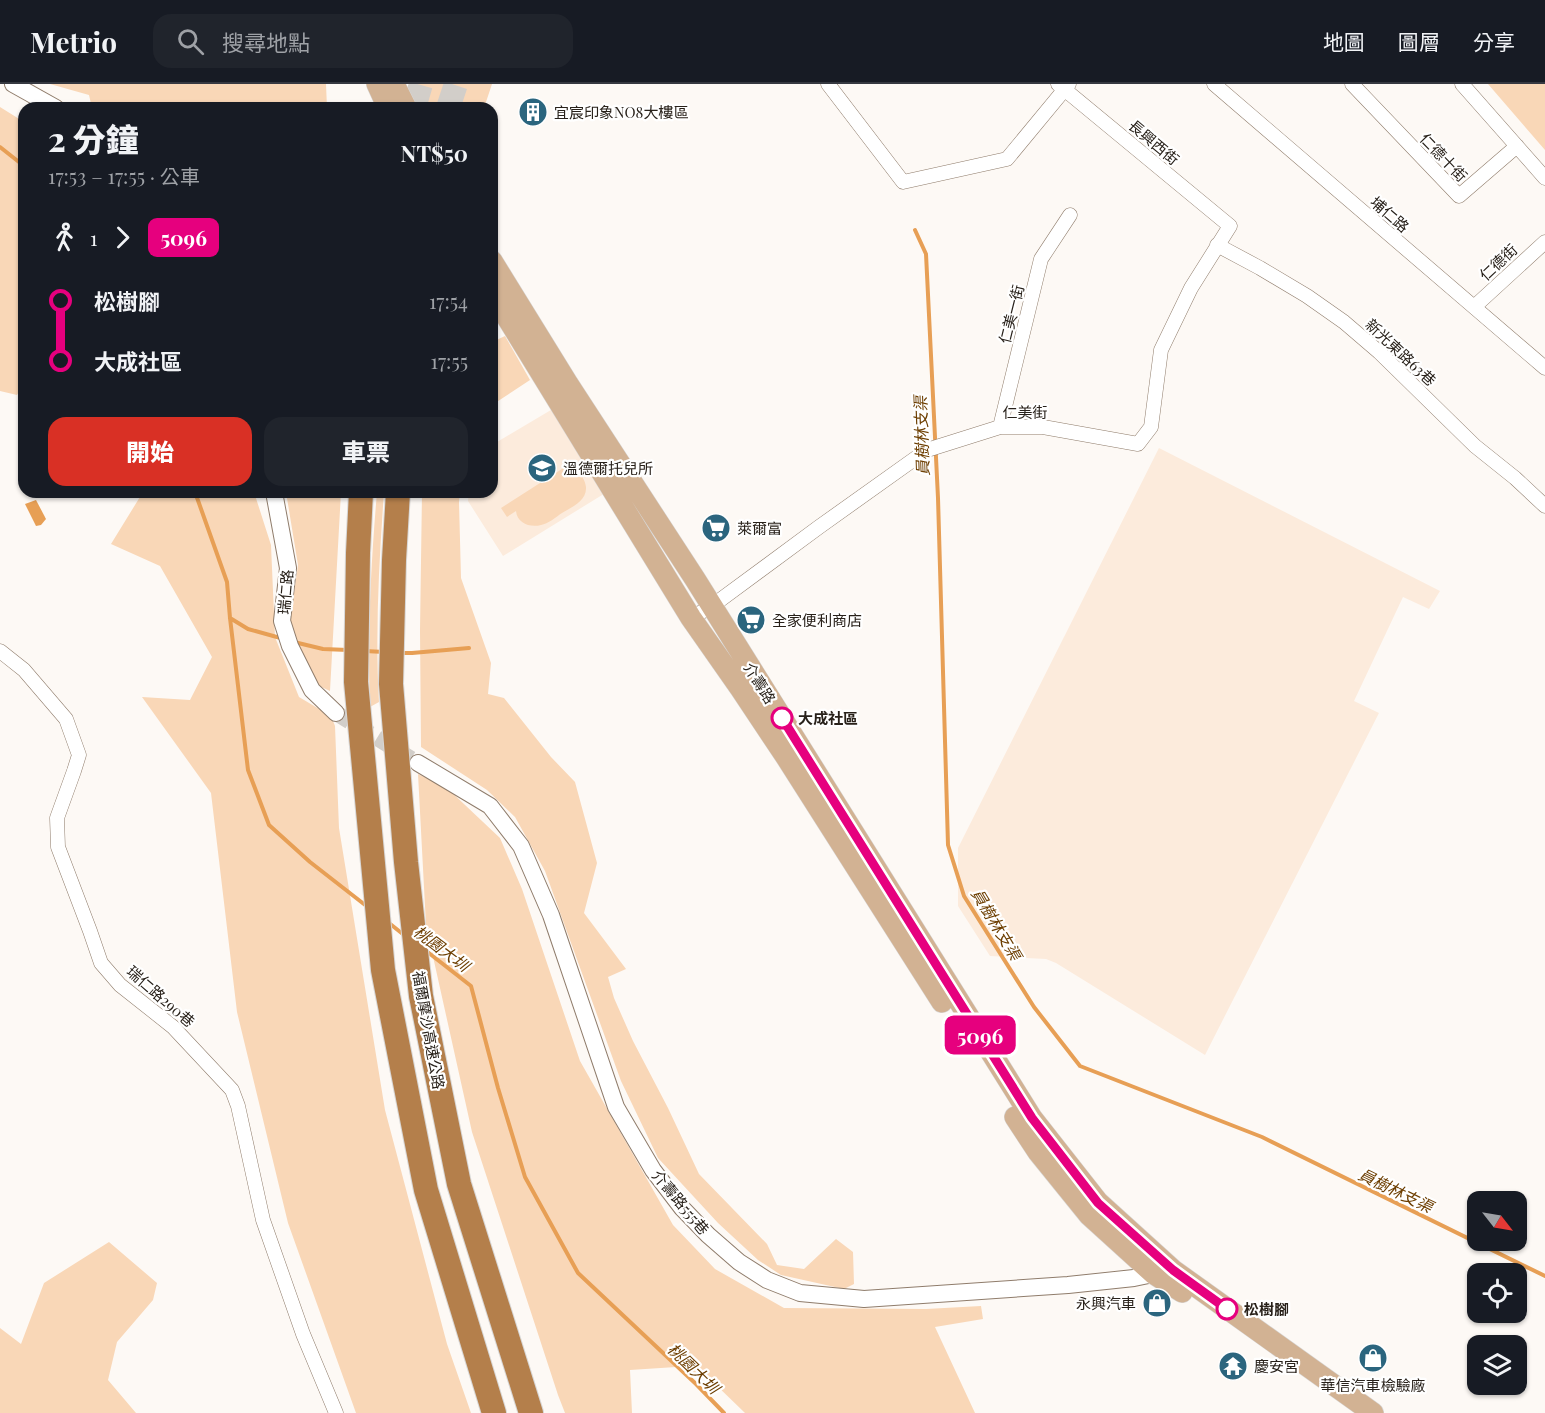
<!DOCTYPE html>
<html lang="zh-TW">
<head>
<meta charset="utf-8">
<style>
  body { margin:0; font-family:"Playfair Display","Noto Sans TC",serif; background:#20242c; color:#f1f3f6; height:100vh; display:flex; flex-direction:column; font-size:22px; white-space:nowrap }
  * { box-sizing:border-box; margin:0 }
  p { font-size:20px; color:#9ea1a6 }
  .icon { flex:none; width:33px; height:33px; fill:none; stroke:currentColor; stroke-width:2; stroke-linecap:round; stroke-linejoin:round }
  .map { position:relative; flex:1; overflow:hidden }
  .sheet { position:absolute; left:18px; top:18px; width:480px; height:396px; display:flex; flex-direction:column; background:#171b24; border-radius:18px; box-shadow:0 2px 4px #0004 }
  .sheet>* { flex:none }
  .badge { padding:0 12px; border-radius:9px; font-size:21px; line-height:39px }
  .needle { width:39px; rotate:121deg }
  .controls { position:absolute; left:1467px; top:1107px; display:grid; gap:12px }
  .controls a { display:grid; place-items:center; width:60px; height:60px; border-radius:12px; background:#171b24; box-shadow:0 2px 4px #0004; font-size:30px }
  .map>.badge { position:absolute; translate:-50% -50%; box-shadow:0 0 0 3px #fff }
  .legs { display:flex; align-items:center; gap:9px; height:66px; padding:0 30px; font-size:20px }
  .legs p { margin-inline-start:auto }
  .head { display:flex; align-items:center; justify-content:space-between; height:102px; padding:0 30px }
  h1 { font-size:33px; font-weight:800; line-height:45px }
  .button { display:flex; gap:12px; margin-top:auto; padding:12px 30px }
  .button a { flex:1; height:69px; border-radius:18px; background:#d93025; color:#fff; font-size:24px; font-weight:800; line-height:69px; text-align:center }
  .button a+a { background:#20242c; color:#f1f3f6 }
  ul { padding:0 30px; list-style:none }
  li { display:flex; align-items:center; gap:21px; height:60px; font-size:22px }
  li i { display:grid; place-items:center; width:9px; height:100%; margin:0 8px; background:currentColor }
  li i::after { content:''; width:15px; height:15px; margin:-8px; border:4px solid; border-radius:50%; background:#171b24 }
  li p { margin-inline-start:auto }
  li:first-child i { background:linear-gradient(#0000 50%,currentColor 0) }
  li:last-child i { background:linear-gradient(currentColor 50%,#0000 0) }
  header { display:flex; align-items:center; gap:36px; box-sizing:border-box; height:84px; padding:0 30px; background:#171b24; border-bottom:2px solid #363941 }
  header strong { font-size:28px }
  nav { display:flex; gap:33px; margin-inline-start:auto; font-size:21px }
  .search { width:420px; height:54px; background:#20242c; display:flex; align-items:center; gap:15px; box-sizing:border-box; padding:0 21px; border-radius:18px; color:#9ea1a6; font-size:22px }
  .map>svg:first-child { display:block }
</style>
</head>
<body>
<header>
<strong>Metrio</strong>
<div class="search"><svg class="icon" aria-label="search" viewBox="0 0 24 24"><circle cx="10" cy="10" r="6"/><path d="M15 15l6 6"/></svg>搜尋地點</div>
<nav><a>地圖</a><a>圖層</a><a>分享</a></nav>
</header>
<div class="map">
<svg width="1545" height="1329" viewBox="0 0 1545 1329">
  <rect width="100%" height="100%" fill="#fdf9f5"/>
  <!-- built -->
  <path fill="#fcebdc" d="M 556,323 L 607,408 L 503,472 L 468,417 L 469,408 L 492,408 L 492,361 Z
    M 1159,364 L 1440,507 L 1429,525 L 1403,513 L 1354,617 L 1379,629 L 1205,971 L 1056,879 L 1046,875 L 990,872 L 958,822 L 958,764 Z"/>
  <!-- green -->
  <path fill="#f9d7b7" d="M 50,0 L 326,0 L 327,24 L 92,24 L 89,11 Z
    M 416,0 L 492,0 L 484,24 L 430,24 Z
    M 1488,0 L 1545,0 L 1545,66 Z
    M 0,23 L 24,38 L 24,299 L 17,311 L 0,307 Z
    M 505,252 L 530,296 L 492,321 L 492,258 Z
    M 576,376 L 582,384 L 576,388 C 582,391 585,396 586,403 C 587,417 572,423 562,429 C 556,433 548,440 541,441 C 530,444 517,439 516,427 L 507,433 L 501,424 Z
    M 143,408 L 254,408 L 271,461 L 275,553 L 299,613 L 331,632 L 335,642 L 339,744 L 385,1026 L 447,1260 L 471,1329 L 356,1329 L 288,1139 L 237,928 L 211,709 L 142,613 L 190,616 L 212,573 L 160,482 L 111,460 Z
    M 286,408 L 341,408 L 330,607 L 315,600 L 289,543 L 298,481 Z
    M 377,408 L 384,408 C 379,478 375,549 379,618 L 370,623 C 367,552 371,479 377,408 Z
    M 422,408 L 460,408 L 459,418 L 461,494 L 491,579 L 488,610 L 504,614 L 551,673 L 575,698 L 597,779 L 584,829 L 626,885 L 608,893 L 614,914 L 633,957 L 668,1024 L 699,1090 L 767,1160 L 777,1181 L 804,1185 L 836,1155 L 853,1168 L 854,1200 L 844,1205 L 781,1191 L 758,1176 L 718,1139 L 658,1074 L 621,997 L 545,787 L 515,733 L 487,706 L 421,663 L 420,547 Z
    M 418,690 L 447,704 L 500,754 L 522,805 L 580,977 L 673,1141 L 715,1185 L 784,1224 L 926,1225 L 981,1222 L 983,1235 L 935,1243 L 975,1329 L 745,1329 L 712,1297 L 676,1283 L 630,1286 L 632,1329 L 565,1329 L 558,1311 L 472,1048 L 426,841 Z
    M 109,1158 L 157,1199 L 153,1216 L 117,1258 L 108,1296 L 136,1329 L 0,1329 L 0,1244 L 21,1260 L 44,1199 Z"/>
  <!-- water -->
  <path fill="#e79f55" d="M 36,416 L 46,435 L 41,441 L 36,442 L 25,420 Z"/>
  <g fill="none" stroke-linecap="round" stroke-linejoin="round">
    <!-- stream -->
    <path stroke="#e79f55" stroke-width="4" d="M 0,63 L 24,82
      M 915,146 L 926,170 L 938,414 L 948,761 L 964,812 L 1034,923 L 1080,982 L 1262,1053 L 1545,1192
      M 195,408 L 227,498 L 230,534 L 248,686 L 269,741 L 310,778 L 369,824
      M 230,534 L 248,545 L 284,555
      M 294,558 L 323,565 L 348,566
      M 365,567 L 384,568
      M 401,569 L 412,569 L 469,564
      M 389,839 L 404,851
      M 425,866 L 471,902 L 498,1004 L 525,1093 L 578,1189 L 696,1300 L 724,1329"/>
    <!-- tertiary-tunnel -->
    <path stroke="#d2cec9" stroke-width="16" stroke-dasharray="16 8" stroke-linecap="butt" d="M 336,629 L 418,679"/>
    <!-- motorway-tunnel -->
    <path stroke="#d2cec9" stroke-width="24" stroke-dasharray="24 12" stroke-linecap="butt" d="M 414,24 L 421,0
      M 448,24 L 456,0"/>
    <!-- minor casing -->
    <g stroke="#8f7c6b" stroke-width="15">
      <path id="minor" d="M 828,0 L 903,98 L 1007,75 L 1069,0
        M 1214,0 L 1545,284
        M 1352,0 L 1459,112 L 1517,62
        M 1462,0 L 1545,94
        M 1217,161 L 1260,184 L 1307,212 L 1344,238 L 1379,268 L 1475,362 L 1515,394 L 1545,422
        M 1474,223 L 1545,158
        M 1000,343 L 1041,175 L 1070,131
        M 691,534 L 712,522 L 819,443 L 927,366 L 1000,343 L 1043,343 L 1138,360 L 1151,343 L 1161,266 L 1191,204 L 1230,142 L 1058,0
        M 0,567 L 24,586 L 66,635 L 79,671 L 74,687 L 57,734 L 58,763 L 90,847 L 101,879 L 120,901 L 173,943 L 232,1006 L 238,1022 L 263,1136 L 303,1250 L 336,1329"/>
    </g>
    <!-- tertiary casing -->
    <g stroke="#8f7c6b" stroke-width="18">
      <path id="tertiary" d="M 13,0 L 56,24
        M 274,408 L 288,484 L 282,537 L 290,562 L 312,606 L 336,629
        M 418,679 L 490,722 L 521,762 L 551,831 L 616,1023 L 653,1086 L 682,1124 L 708,1151 L 739,1178 L 767,1196 L 800,1209 L 864,1215 L 1068,1201 L 1134,1194 L 1163,1188"/>
    </g>
    <!-- primary casing -->
    <g stroke="#d8d7d6" stroke-width="22">
      <path id="primary" d="M 377,0 L 388,24
        M 394,0 L 406,24
        M 492,177 L 568,300 L 695,495 L 1032,1034 L 1098,1118 L 1173,1186 L 1373,1329
        M 492,209 L 691,534 L 740,604 L 786,673 L 942,918
        M 1015,1033 L 1038,1068 L 1089,1131 L 1154,1190 L 1182,1208"/>
    </g>
    <!-- motorway casing -->
    <g stroke="#d8d7d6" stroke-width="26">
      <path id="motorway" d="M 361,408 L 358,469 L 356,598 L 383,886 L 426,1106 L 494,1329
        M 398,408 L 394,476 L 391,600 L 406,778 L 421,912 L 459,1100 L 531,1329"/>
    </g>
    <!-- minor -->
    <use href="#minor" stroke="#fff" stroke-width="14"/>
    <!-- tertiary -->
    <use href="#tertiary" stroke="#fff" stroke-width="16"/>
    <!-- primary -->
    <use href="#primary" stroke="#d2b293" stroke-width="21"/>
    <!-- motorway -->
    <use href="#motorway" stroke="#b47f4b" stroke-width="24"/>
  </g>
  <g fill="none" stroke-linecap="round" stroke-linejoin="round">
    <!-- line-1 casing -->
    <g stroke="#fff" stroke-width="14">
      <path id="line-1" d="M 782,634 L 1032,1034 L 1098,1119 L 1173,1186 L 1227,1225"/>
    </g>
    <!-- line-1 -->
    <use href="#line-1" stroke="#e6007e" stroke-width="9"/>
  </g>
  <!-- icons -->
  <defs>
    <g id="building-disc" transform="scale(1.5)"><circle r="9.5" fill="#2b657e" stroke="#fff"/><path d="M-4-6H4V6H1V3H-1V6H-4ZM-2.5-4.3h1.7v1.8h-1.7ZM.8-4.3h1.7v1.8H.8ZM-2.5-1h1.7V.8h-1.7ZM.8-1h1.7V.8H.8Z" fill="#fff"/></g>
    <g id="school-disc" transform="scale(1.5)"><circle r="9.5" fill="#2b657e" stroke="#fff"/><path d="M0-5L7-2L0 1L-7-2ZM-4 1L0 2.5L4 1V4Q0 6-4 4Z" fill="#fff"/></g>
    <g id="supermarket-disc" transform="scale(1.5)"><circle r="9.5" fill="#2b657e" stroke="#fff"/><path d="M-6-5.5h2.5l.6 2H6L4.5 2H-2.5L-4.4-4H-6ZM-1.5 3.2a1.3 1.3 0 1 0 .1 0ZM3 3.2a1.3 1.3 0 1 0 .1 0Z" fill="#fff"/></g>
    <g id="shop-disc" transform="scale(1.5)"><circle r="9.5" fill="#2b657e" stroke="#fff"/><path d="M-5-2.5h2.3a2.7 3.5 0 0 1 5.4 0H5L5.5 6h-11ZM-1.5-2.5h3a1.5 2.3 0 0 0-3 0Z" fill="#fff"/></g>
    <g id="temple-disc" transform="scale(1.5)"><circle r="9.5" fill="#2b657e" stroke="#fff"/><path d="M0-6L5-2H3V0L6.5 2.5H4V6H1.5V3h-3V6H-4V2.5H-6.5L-3 0V-2H-5Z" fill="#fff"/></g>
  </defs>
  <g fill-rule="evenodd">
    <use href="#building-disc" x="533" y="28"/>
    <use href="#school-disc" x="542" y="384"/>
    <use href="#supermarket-disc" x="716" y="444"/>
    <use href="#supermarket-disc" x="751" y="536"/>
    <use href="#shop-disc" x="1157" y="1219"/>
    <use href="#shop-disc" x="1373" y="1274"/>
    <use href="#temple-disc" x="1233" y="1282"/>
  </g>
  <!-- markers -->
  <g fill="#fff" stroke="#e6007e" stroke-width="3">
    <circle cx="782" cy="634" r="10"/>
    <circle cx="1227" cy="1225" r="10"/>
  </g>
  <g text-anchor="middle" dominant-baseline="central" stroke-width="4.5" stroke-linejoin="round" paint-order="stroke">
    <!-- poi labels -->
    <g font-size="15" fill="#28211a" stroke="#fff" text-anchor="start">
      <text x="554" y="28">宜宸印象NO8大樓區</text>
      <text x="563" y="384">溫德爾托兒所</text>
      <text x="737" y="444">萊爾富</text>
      <text x="772" y="536">全家便利商店</text>
      <text x="1136" y="1219" text-anchor="end">永興汽車</text>
      <text x="1254" y="1282">慶安宮</text>
      <text x="1373" y="1301" text-anchor="middle">華信汽車檢驗廠</text>
    </g>
    <!-- street labels -->
    <g font-size="15" fill="#28211a" stroke="#fff">
      <text transform="translate(1154 58) rotate(40)">長興西街</text>
      <text transform="translate(1444 73) rotate(46)">仁德十街</text>
      <text transform="translate(1390 130) rotate(41)">埔仁路</text>
      <text transform="translate(1498 178) rotate(-43)">仁德街</text>
      <text transform="translate(1011 230) rotate(-76)">仁美一街</text>
      <text transform="translate(1401 268) rotate(43)">新光東路63巷</text>
      <text x="1025" y="328">仁美街</text>
      <text transform="translate(285 508) rotate(-85)">瑞仁路</text>
      <text transform="translate(760 599) rotate(58)">介壽路</text>
      <text transform="translate(161 912) rotate(41)">瑞仁路290巷</text>
      <text transform="translate(429 946) rotate(80)">福爾摩沙高速公路</text>
      <text transform="translate(681 1118) rotate(50)">介壽路555巷</text>
    </g>
    <!-- stop labels -->
    <g font-size="15" font-weight="bold" fill="#28211a" stroke="#fff" text-anchor="start">
      <text x="798" y="634">大成社區</text>
      <text x="1244" y="1225">松樹腳</text>
    </g>
    <!-- water labels -->
    <g font-size="16" font-style="italic" fill="#6d3e01" stroke="#fff">
      <text transform="translate(921 352) rotate(-92)">員樹林支渠</text>
      <text transform="translate(997 840) rotate(59)">員樹林支渠</text>
      <text transform="translate(442 864) rotate(37)">桃園大圳</text>
      <text transform="translate(1396 1106) rotate(26)">員樹林支渠</text>
      <text transform="translate(694 1284) rotate(44)">桃園大圳</text>
    </g>
  </g>
</svg>
<div class="controls">
<a><svg class="needle" viewBox="-14 -14 28 28"><path d="M0-13l5 13h-10z" fill="#e53935"/><path d="M0 13l5-13h-10z" fill="#9ea1a6"/></svg></a>
<a><svg class="icon" aria-label="locate" viewBox="0 0 24 24"><circle cx="12" cy="12" r="6"/><path d="M12 2v4M12 18v4M2 12h4M18 12h4"/></svg></a>
<a><svg class="icon" aria-label="layers" viewBox="0 0 24 24"><path d="M12 4l9 5-9 5-9-5zM3 14l9 5 9-5"/></svg></a>
</div>
<b class="badge" style="left:980px;top:951px;background:#e6007e;color:#fff">5096</b>
<section class="sheet">
<div class="head"><div><h1>2 分鐘</h1><p>17:53 – 17:55 · 公車</p></div><b>NT$50</b></div>
<div class="legs"><svg class="icon" aria-label="walk" viewBox="0 0 24 24"><circle cx="13" cy="4" r="2"/><path d="M13 8l-2 6 4 7M11 14l-3 7M7 12l3-4h3l4 4"/></svg>1<svg class="icon" aria-label="forward" viewBox="0 0 24 24"><path d="M9 5l7 7-7 7"/></svg><b class="badge" style="background:#e6007e;color:#fff">5096</b></div>
<ul>
<li><i style="color:#e6007e"></i><b>松樹腳</b><p>17:54</p></li>
<li><i style="color:#e6007e"></i><b>大成社區</b><p>17:55</p></li>
</ul>
<div class="button"><a>開始</a><a>車票</a></div>
</section>
</div>
</body>
</html>
